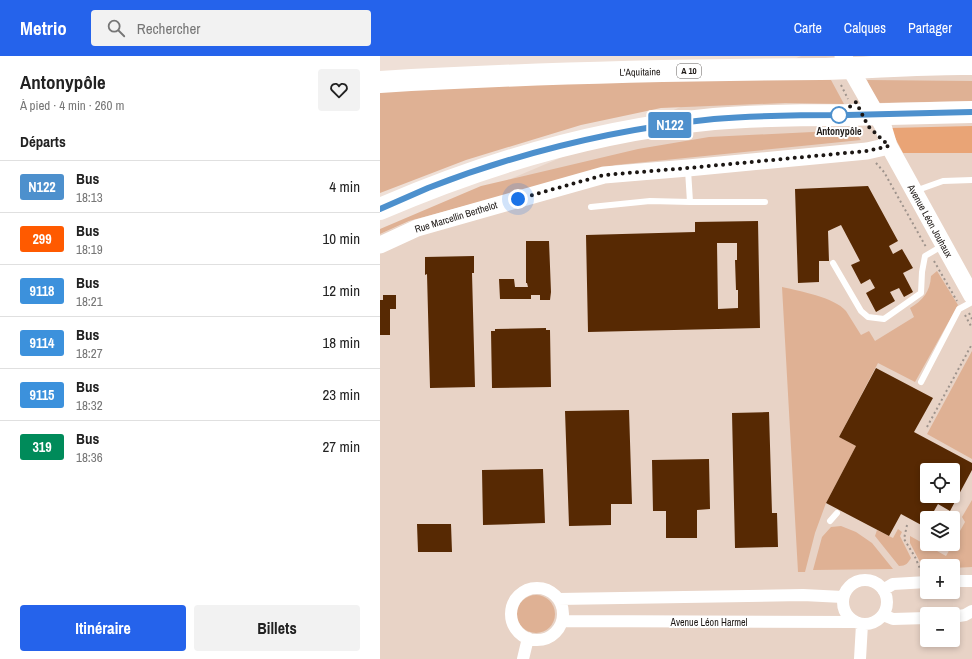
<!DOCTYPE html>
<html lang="fr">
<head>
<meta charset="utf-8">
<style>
  body { margin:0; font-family:"Archivo Narrow",sans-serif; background:#f2f2f2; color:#222; height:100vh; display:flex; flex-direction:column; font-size:15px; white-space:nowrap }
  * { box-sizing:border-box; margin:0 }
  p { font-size:13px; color:#767676 }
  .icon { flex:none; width:22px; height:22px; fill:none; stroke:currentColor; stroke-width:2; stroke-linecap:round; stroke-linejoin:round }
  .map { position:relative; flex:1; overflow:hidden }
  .side { display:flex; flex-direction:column; background:#fff; width:380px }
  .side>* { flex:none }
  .badge { padding:0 8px; border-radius:3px; font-size:14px; line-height:26px }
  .tools { position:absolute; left:540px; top:407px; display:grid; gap:8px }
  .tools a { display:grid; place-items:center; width:40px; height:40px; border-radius:4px; background:#fff; box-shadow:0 2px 6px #0003; font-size:20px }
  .you { position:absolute; width:20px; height:20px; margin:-10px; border:3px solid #fff; border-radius:50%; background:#1a73e8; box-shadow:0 0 0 6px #1a73e833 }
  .map>.badge { position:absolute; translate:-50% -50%; box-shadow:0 0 0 2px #fff }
  h2 { padding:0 20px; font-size:15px; line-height:36px }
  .round { display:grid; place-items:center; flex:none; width:42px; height:42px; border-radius:4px; background:#f2f2f2 }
  .head { display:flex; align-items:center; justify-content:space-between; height:68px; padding:0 20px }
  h1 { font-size:19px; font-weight:700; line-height:30px }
  .action { display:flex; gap:8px; margin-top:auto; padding:8px 20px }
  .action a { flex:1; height:46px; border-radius:4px; background:#2563eb; color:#fff; font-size:16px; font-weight:700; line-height:46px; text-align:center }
  .action a+a { background:#f2f2f2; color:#222 }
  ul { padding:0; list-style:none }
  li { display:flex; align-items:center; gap:12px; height:52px; padding:0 20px; border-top:1px solid #e0e0e0 }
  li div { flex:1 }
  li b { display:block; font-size:15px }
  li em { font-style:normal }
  li .badge { min-width:44px; font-weight:700; text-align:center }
  header { display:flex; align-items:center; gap:24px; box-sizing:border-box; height:56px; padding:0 20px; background:#2563eb; color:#fff }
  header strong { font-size:19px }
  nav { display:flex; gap:22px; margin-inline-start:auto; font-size:14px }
  .search { width:280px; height:36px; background:#f2f2f2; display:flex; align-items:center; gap:10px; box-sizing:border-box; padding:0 14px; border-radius:4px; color:#767676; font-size:15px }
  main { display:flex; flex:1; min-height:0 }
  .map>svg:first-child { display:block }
</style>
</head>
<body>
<header>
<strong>Metrio</strong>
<div class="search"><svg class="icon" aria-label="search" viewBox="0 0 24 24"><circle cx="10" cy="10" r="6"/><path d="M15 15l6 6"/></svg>Rechercher</div>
<nav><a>Carte</a><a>Calques</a><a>Partager</a></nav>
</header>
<main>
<section class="side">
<div class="head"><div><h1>Antonypôle</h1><p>À pied · 4 min · 260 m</p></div><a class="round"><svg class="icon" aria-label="heart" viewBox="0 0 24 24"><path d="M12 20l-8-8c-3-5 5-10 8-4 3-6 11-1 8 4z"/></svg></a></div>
<h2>Départs</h2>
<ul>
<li><span class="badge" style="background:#4d90cd;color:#fff">N122</span><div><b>Bus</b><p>18:13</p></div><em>4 min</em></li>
<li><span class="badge" style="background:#ff5a00;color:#fff">299</span><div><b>Bus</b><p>18:19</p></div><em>10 min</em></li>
<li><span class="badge" style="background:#3c91dc;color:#fff">9118</span><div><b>Bus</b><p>18:21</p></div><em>12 min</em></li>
<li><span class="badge" style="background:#3c91dc;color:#fff">9114</span><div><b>Bus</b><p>18:27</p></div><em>18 min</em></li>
<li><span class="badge" style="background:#3c91dc;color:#fff">9115</span><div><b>Bus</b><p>18:32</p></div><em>23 min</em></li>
<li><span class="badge" style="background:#008b5a;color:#fff">319</span><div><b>Bus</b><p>18:36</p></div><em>27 min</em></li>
</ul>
<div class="action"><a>Itinéraire</a><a>Billets</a></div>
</section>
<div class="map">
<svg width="592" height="603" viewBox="0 0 592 603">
  <rect width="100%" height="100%" fill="#efe0d7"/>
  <!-- built -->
  <path fill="#e8d3c6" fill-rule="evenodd" d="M 421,0 L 592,0 L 592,603 L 0,603 L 0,178 ZM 547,414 L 573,414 L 573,440 L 547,440 ZM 547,462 L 573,462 L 573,488 L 547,488 ZM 547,510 L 573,510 L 573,536 L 547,536 ZM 547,558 L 573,558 L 573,584 L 547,584 Z"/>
  <!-- green -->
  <path fill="#dfb194" d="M 292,23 L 451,24 L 464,48 L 405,47 L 281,52 L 201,69 L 86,104 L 0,137 L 0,35 Z
    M 487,24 L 592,25 L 592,45 L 496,47 Z
    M 473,74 L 481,84 L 236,109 L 29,165 L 0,178 L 0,173 L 101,130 L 258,93 L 329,81 Z
    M 557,215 L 578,249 L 535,326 L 498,307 L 459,381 L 476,390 L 446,447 L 435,477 L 425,516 L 418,516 L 402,231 C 419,235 454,241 466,255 C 471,263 476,271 481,279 L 489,275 L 495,285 L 534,261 L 530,252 C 543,244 550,236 551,220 Z
    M 592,295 L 592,403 L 547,378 Z
    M 592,444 L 592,511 L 573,512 L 573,510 L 541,508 L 530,487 L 530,480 L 566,500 L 585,466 L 582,461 Z
    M 461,470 L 476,476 L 492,487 L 513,513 L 433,514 L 442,481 L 451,471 Z
    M 518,473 L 522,476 L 520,480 L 531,502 C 528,507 526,510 519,510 L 495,480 L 497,474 L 513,482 Z
    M137 558a19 19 0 1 1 38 0a19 19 0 1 1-38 0Z"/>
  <!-- forest -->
  <path fill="#e9a476" d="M 592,70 L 592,97 L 523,97 L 510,72 Z"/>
  <!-- building -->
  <path fill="#572903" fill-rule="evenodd" d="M 488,130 L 518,185 L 509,190 L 513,198 L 522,193 L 533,212 L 523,217 L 533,236 L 524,241 L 519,232 L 510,236 L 515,245 L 496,256 L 486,237 L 495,232 L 490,223 L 481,228 L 471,209 L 480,205 L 461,169 L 448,175 L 449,205 L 439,205 L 439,226 L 418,227 L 415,133 Z
    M 378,165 L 380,272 L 208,276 L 206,179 L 315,176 L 315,166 ZM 337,187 L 357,187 L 357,204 L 355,204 L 356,234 L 358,234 L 358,252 L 338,253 Z
    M 146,185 L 169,185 L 171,236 L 170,244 L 160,244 L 160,239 L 151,239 L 151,243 L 120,243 L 119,223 L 134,223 L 135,231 L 148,231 L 147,227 L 146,227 Z
    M 94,200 L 94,217 L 92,217 L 95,331 L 50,332 L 47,218 L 45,219 L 45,201 Z
    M 3,239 L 16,239 L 16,253 L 10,253 L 10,279 L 0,279 L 0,244 L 3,244 Z
    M 166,272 L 166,274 L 170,274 L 171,331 L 112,332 L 111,275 L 115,275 L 115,273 Z
    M 496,312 L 553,342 L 534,376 L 592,407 L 592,414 L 570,455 L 558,448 L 550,462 L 547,462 L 547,468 L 545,471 L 521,458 L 509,480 L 446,447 L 476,390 L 459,381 ZM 547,414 L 573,414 L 573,440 L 547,440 Z
    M 249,354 L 252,448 L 231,448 L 231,469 L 189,470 L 185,355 Z
    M 389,356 L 392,457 L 397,457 L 398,491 L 355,492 L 352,357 Z
    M 329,403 L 330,453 L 317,454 L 317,482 L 286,482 L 286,455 L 273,455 L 272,404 Z
    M 163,413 L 165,467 L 103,469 L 102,414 Z
    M 37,468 L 71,468 L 72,496 L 38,496 Z"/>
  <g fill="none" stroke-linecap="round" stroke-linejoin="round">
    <!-- path -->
    <path stroke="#9e938c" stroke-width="2" stroke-dasharray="2 3" stroke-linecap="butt" d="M 461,29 L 468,43
      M 496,107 L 504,116 L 546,191
      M 554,205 L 577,245
      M 589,257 L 592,263
      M 585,259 L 592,272
      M 547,371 L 592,288
      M 527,469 L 524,483 L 535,501 L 541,515"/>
    <!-- lane -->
    <path stroke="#fff" stroke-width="6" d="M 308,114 L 310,146 L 385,146
      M 535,135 L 563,125 L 592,124
      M 211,151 L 270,145 L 310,146
      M 453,207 L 481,255 L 488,261 L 504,263 L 541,237 L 542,216 L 545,200 L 562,190
      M 541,326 L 579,253 L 592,246
      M 450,465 L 457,457"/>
    <!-- street -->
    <path stroke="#fff" stroke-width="12" d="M463 546a22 22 0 1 1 44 0a22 22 0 1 1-44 0Z
      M 573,525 L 592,525
      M131 558a26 26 0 1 1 52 0a26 26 0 1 1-52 0Z
      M 503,534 L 513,528 L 547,526
      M 178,543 L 423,539 L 463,541
      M 503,559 L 513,563 L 547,562
      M 573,561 L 585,559 L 592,555
      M 182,565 L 475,566
      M 143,603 L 148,582
      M 480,603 L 482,568"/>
    <!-- secondary -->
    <path stroke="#fff" stroke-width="17" d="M 463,0 L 503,70 L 509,90 L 519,108 L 592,240
      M 0,189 L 37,172 L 224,119 L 308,112 L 487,95 L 509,90"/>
    <!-- highway -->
    <path stroke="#fff" stroke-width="22" d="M 0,26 C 147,17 294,14 441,13 C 491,12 542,7 592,8
      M 0,153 C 106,107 218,74 334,63 C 378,59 423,59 467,59 C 509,58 550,57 592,56"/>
  </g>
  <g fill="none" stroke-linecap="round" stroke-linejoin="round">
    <!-- line casing -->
    <g stroke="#fff" stroke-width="9">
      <path id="line" d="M 0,153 C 16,146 32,139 48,132 C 138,97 236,73 334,63 C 378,59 423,59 467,59 C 509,58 550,57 592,56"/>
    </g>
    <!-- line -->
    <use href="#line" stroke="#4d90cd" stroke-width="6"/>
    <!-- walk -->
    <path stroke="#1c1714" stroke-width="4" stroke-dasharray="0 7.2" d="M 138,143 L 224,119 L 308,112 L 487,95 L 509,90 L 488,70 L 476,46 L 459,59"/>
  </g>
  <!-- markers -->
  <circle fill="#fff" stroke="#4d90cd" stroke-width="2" cx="459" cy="59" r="8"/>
  <g text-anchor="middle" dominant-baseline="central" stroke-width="4" stroke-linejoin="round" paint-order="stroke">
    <!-- shield labels -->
    <rect fill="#fff" stroke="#605d5a" stroke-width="1" x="297" y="8" width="24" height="14" rx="3"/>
    <g font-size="9" font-weight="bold" fill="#1c1714">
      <text x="309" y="15">A 10</text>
    </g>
    <!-- street labels -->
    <g font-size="10" fill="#1c1714" stroke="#fff">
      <text transform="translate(260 16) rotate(-1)">L'Aquitaine</text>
      <text transform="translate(76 161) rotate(-17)">Rue Marcellin Berthelot</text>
      <text transform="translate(550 165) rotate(61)">Avenue Léon Jouhaux</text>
      <text x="329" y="566">Avenue Léon Harmel</text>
    </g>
    <!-- stop labels -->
    <g font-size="10" font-weight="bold" fill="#1c1714" stroke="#fff">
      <text x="459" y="75">Antonypôle</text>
    </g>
  </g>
</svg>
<div class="tools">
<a><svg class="icon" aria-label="locate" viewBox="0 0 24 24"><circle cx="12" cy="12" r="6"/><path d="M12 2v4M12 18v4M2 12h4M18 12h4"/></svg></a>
<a><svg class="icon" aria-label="layers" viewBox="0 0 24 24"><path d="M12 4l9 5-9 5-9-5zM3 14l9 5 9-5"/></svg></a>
<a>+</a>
<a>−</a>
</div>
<div class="you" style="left:138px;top:143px"></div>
<b class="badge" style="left:290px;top:69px;background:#4d90cd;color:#fff">N122</b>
</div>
</main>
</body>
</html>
